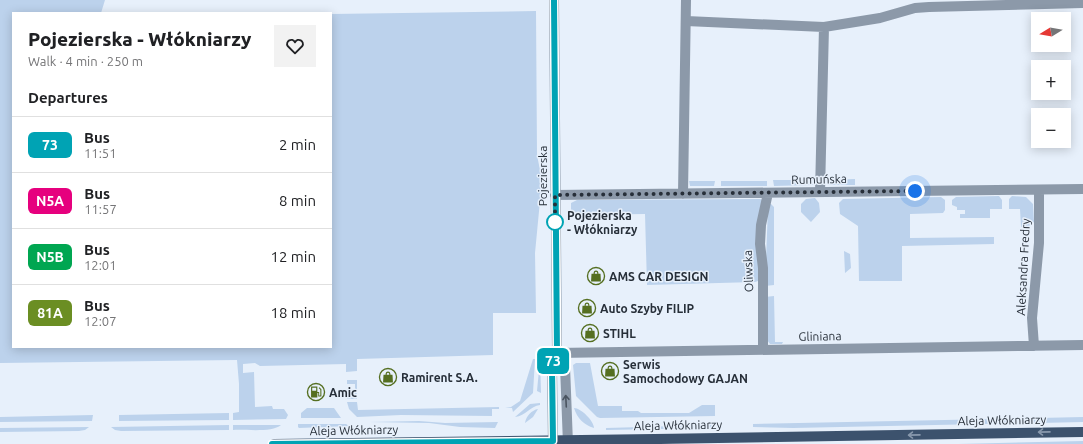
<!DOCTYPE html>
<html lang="en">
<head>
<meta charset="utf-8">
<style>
  body { margin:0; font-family:Ubuntu,sans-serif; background:#f2f2f2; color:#202124; height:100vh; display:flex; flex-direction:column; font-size:15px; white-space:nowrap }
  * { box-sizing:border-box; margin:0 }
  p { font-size:13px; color:#757577 }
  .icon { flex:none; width:22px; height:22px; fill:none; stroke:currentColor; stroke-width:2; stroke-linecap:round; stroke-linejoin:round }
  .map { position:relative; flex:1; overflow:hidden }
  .panel { position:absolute; left:12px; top:12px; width:320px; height:336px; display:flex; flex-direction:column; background:#fff; border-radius:0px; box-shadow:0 2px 10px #0003 }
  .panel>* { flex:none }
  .badge { padding:0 8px; border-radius:6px; font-size:14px; line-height:26px }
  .needle { width:26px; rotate:259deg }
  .controls { position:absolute; left:1031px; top:12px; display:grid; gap:8px }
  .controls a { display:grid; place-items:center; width:40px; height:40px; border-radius:0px; background:#fff; box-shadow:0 2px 10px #0003; font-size:20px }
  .you { position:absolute; width:20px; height:20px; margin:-10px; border:3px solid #fff; border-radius:50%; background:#1a73e8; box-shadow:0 0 0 6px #1a73e833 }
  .map>.badge { position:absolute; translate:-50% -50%; box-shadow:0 0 0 2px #fff }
  h2 { padding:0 16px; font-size:15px; line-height:36px }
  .round { display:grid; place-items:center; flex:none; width:42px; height:42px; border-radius:0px; background:#f2f2f2 }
  .summary { display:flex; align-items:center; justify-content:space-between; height:68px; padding:0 16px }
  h1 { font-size:19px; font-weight:800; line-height:30px }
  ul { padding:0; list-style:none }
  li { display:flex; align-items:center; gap:12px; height:56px; padding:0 16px; border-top:1px solid #e0e0e0 }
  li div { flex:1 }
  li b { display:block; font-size:15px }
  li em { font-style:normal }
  li .badge { min-width:44px; font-weight:700; text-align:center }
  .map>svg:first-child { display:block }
</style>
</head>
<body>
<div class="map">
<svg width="1083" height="444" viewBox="0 0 1083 444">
  <rect width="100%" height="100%" fill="#e7f0fb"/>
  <!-- green -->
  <path fill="#bcd2ec" d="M 0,0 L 105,0 L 101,13 L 13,13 L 13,347 L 331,347 L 331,14 L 536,11 L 537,155 L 542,180 L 535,253 L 536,313 L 493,313 L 493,355 L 357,359 L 357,371 L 346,372 L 346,364 L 260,366 L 255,363 L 243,364 L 243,373 L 254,372 L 255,407 L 272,406 L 273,409 L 284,409 L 288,415 L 286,419 L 233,420 L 233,413 L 239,412 L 239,384 L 237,360 L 0,363 Z
    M 855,179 L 855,185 L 828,185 L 826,180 Z
    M 773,180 L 815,180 L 813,185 L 774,186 Z
    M 689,181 L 715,181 L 714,186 L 690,186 Z
    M 721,181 L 767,181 L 767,186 L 721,186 Z
    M 999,196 L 1002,200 L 1002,209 L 990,209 L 990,218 L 960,218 L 960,214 L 965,214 L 965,210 L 957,210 L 957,207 L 952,205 L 952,200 L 956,197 Z
    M 1012,196 L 1026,197 L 1033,204 L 1034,222 L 1028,227 L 1021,227 L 1020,209 L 1009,209 L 1009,199 Z
    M 941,197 L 945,200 L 945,210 L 943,213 L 910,214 L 910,238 L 994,237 L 994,244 L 902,246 L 902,281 L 859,281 L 858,226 L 840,214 L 839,203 L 843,199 Z
    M 815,198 L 819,203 L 820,212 L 811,222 L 801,212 L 801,204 L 806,199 Z
    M 760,199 L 763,200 L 760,276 L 758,281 L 755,282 L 647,285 L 645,214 L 571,215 L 571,203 L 577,200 Z
    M 770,204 L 771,204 L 774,207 L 774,285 L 765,286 L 768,207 Z
    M 844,251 L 850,254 L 851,268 L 845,273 Z
    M 774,296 L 775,342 L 783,342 L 782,344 L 770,344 L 767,340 L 765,297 Z
    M 533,359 L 535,359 L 533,393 L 513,412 L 512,408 L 505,407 L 511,407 L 520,401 Z
    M 540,359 L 541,393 L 537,391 Z
    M 576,363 L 590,363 L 598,406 L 622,406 L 622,411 L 638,411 L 641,413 L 689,413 L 702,405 L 715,405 L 715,416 L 600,418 L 597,417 L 576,396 L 573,365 Z
    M 347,380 L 357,380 L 357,399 L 347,399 L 347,395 L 355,395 L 355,384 L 347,384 Z
    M 347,402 L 357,402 L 358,410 L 499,407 L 499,409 L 492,409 L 492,416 L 401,415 L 357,417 L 349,409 Z
    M 540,403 L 540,405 C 530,406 526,416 515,417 L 530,404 Z
    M 307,408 L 334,408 L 341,418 L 301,418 L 301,413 Z
    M 574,408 C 581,408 594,421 594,428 C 584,425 577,418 574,408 Z
    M 538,409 L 533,417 L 525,423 C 526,416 532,410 538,409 Z
    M 229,413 L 229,420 L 119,421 L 119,415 Z
    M 93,415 L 92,421 L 0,422 L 0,417 Z
    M 1083,417 L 1083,422 L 793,428 L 753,427 L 753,424 Z
    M 419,421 L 445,423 L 498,422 L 495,428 L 460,427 L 429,423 L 369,422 Z
    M 298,424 L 346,424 L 349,426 L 299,428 L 298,427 Z
    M 229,425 L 229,430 L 121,431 L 115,430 L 111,427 Z
    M 233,425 L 281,425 C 272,433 245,429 233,430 Z
    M 714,425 L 714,428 L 606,430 L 606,428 Z
    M 89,427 L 85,430 L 79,431 L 0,432 L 0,428 Z
    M 1083,441 L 1083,444 L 958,444 Z"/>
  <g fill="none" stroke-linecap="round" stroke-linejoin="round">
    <!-- minor -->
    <path stroke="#8c99a9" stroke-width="10" d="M 686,21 L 824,27 L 880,18 L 915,8 L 929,7 L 1083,3
      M 820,192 L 824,27
      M 683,194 L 686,0
      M 555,195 L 1083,189
      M 1034,346 L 1032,318 L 1039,243 L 1039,190
      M 763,350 L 763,268 L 760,244 L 761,225 L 768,193
      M 557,353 L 1083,345
      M 557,353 L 565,366 L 568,444
      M 553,444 L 552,367 L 552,362 L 557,353 L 554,0"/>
    <!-- major -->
    <path stroke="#3c526d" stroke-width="10" d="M 274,444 C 544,441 813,437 1083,432"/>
  </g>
  <!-- one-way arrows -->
  <defs><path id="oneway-shaft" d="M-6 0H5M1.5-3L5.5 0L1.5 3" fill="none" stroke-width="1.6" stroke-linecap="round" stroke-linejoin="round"/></defs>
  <use stroke="#4a5460" href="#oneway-shaft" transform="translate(566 401) rotate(-93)"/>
  <g stroke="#8999ad">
    <use href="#oneway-shaft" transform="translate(1044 432) rotate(179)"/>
    <use href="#oneway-shaft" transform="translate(914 435) rotate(179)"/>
  </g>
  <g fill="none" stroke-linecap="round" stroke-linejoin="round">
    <!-- line casing -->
    <g stroke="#fff" stroke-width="9">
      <path id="line" d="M 272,444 L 553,441 L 552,367 L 552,362 L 557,353 L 554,0"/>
    </g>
    <!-- line -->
    <use href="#line" stroke="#00a3b4" stroke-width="6"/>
    <!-- walk -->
    <path stroke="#272f39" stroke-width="4" stroke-dasharray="0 7.2" d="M 555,222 L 555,224 L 555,195 L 915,191"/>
  </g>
  <!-- icons -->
  <defs>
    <g id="shop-ring" transform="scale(0.9)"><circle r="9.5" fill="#e7f0fb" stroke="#556f21" stroke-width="1.5"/><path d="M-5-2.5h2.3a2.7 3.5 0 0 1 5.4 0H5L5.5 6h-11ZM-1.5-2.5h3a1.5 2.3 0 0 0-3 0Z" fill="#556f21"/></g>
    <g id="fuel-ring" transform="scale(0.9)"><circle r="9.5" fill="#e7f0fb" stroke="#556f21" stroke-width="1.5"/><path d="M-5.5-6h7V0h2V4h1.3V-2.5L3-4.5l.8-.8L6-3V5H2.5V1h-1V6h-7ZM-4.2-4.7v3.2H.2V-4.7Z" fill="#556f21"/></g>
  </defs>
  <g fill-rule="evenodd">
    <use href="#shop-ring" x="596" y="276"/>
    <use href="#shop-ring" x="587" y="308"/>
    <use href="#shop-ring" x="590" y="333"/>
    <use href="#shop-ring" x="610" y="371"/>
    <use href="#shop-ring" x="388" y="377"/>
    <use href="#fuel-ring" x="316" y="392"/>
  </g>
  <!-- markers -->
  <circle fill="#fff" stroke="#00a3b4" stroke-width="2" cx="555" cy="222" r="8"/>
  <g text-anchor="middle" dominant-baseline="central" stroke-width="3" stroke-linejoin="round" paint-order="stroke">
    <!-- street labels -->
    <g font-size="12" fill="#272f39" stroke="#e7f0fb">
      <text transform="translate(542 176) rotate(-90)">Pojezierska</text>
      <text transform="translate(819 179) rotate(-1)">Rumuńska</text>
      <text transform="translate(1023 267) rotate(-87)">Aleksandra Fredry</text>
      <text transform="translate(748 271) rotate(-92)">Oliwska</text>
      <text transform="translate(820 336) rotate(-1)">Gliniana</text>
      <text transform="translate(1002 420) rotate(-1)">Aleja Włókniarzy</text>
      <text transform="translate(678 425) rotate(-1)">Aleja Włókniarzy</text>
      <text transform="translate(354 430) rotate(-1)">Aleja Włókniarzy</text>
    </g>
    <!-- stop labels -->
    <g font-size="12" font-weight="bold" fill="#272f39" stroke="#e7f0fb" text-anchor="start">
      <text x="567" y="215">Pojezierska<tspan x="567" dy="14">- Włókniarzy</tspan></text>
    </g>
    <!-- poi labels -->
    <g font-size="12" font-weight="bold" fill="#272f39" stroke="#e7f0fb" text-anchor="start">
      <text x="609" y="276">AMS CAR DESIGN</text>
      <text x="600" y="308">Auto Szyby FILIP</text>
      <text x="603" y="333">STIHL</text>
      <text x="623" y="364">Serwis<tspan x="623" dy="14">Samochodowy GAJAN</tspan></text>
      <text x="401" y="377">Ramirent S.A.</text>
      <text x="329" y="392">Amic</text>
    </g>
  </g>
</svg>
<div class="controls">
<a><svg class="needle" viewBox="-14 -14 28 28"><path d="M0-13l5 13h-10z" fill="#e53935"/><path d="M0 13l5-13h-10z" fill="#757577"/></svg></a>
<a>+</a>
<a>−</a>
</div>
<div class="you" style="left:915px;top:191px"></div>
<b class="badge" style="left:553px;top:361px;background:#00a3b4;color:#fff">73</b>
<section class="panel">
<div class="summary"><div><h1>Pojezierska - Włókniarzy</h1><p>Walk · 4 min · 250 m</p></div><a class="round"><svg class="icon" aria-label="heart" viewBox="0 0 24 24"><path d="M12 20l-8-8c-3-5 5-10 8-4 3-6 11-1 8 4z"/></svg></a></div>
<h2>Departures</h2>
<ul>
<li><span class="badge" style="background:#00a3b4;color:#fff">73</span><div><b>Bus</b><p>11:51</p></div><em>2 min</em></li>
<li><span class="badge" style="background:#e6007e;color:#fff">N5A</span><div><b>Bus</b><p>11:57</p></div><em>8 min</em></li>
<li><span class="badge" style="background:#00a651;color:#fff">N5B</span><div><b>Bus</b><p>12:01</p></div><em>12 min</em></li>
<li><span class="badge" style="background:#6b8e23;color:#fff">81A</span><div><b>Bus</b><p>12:07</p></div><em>18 min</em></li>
</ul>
</section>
</div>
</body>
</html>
